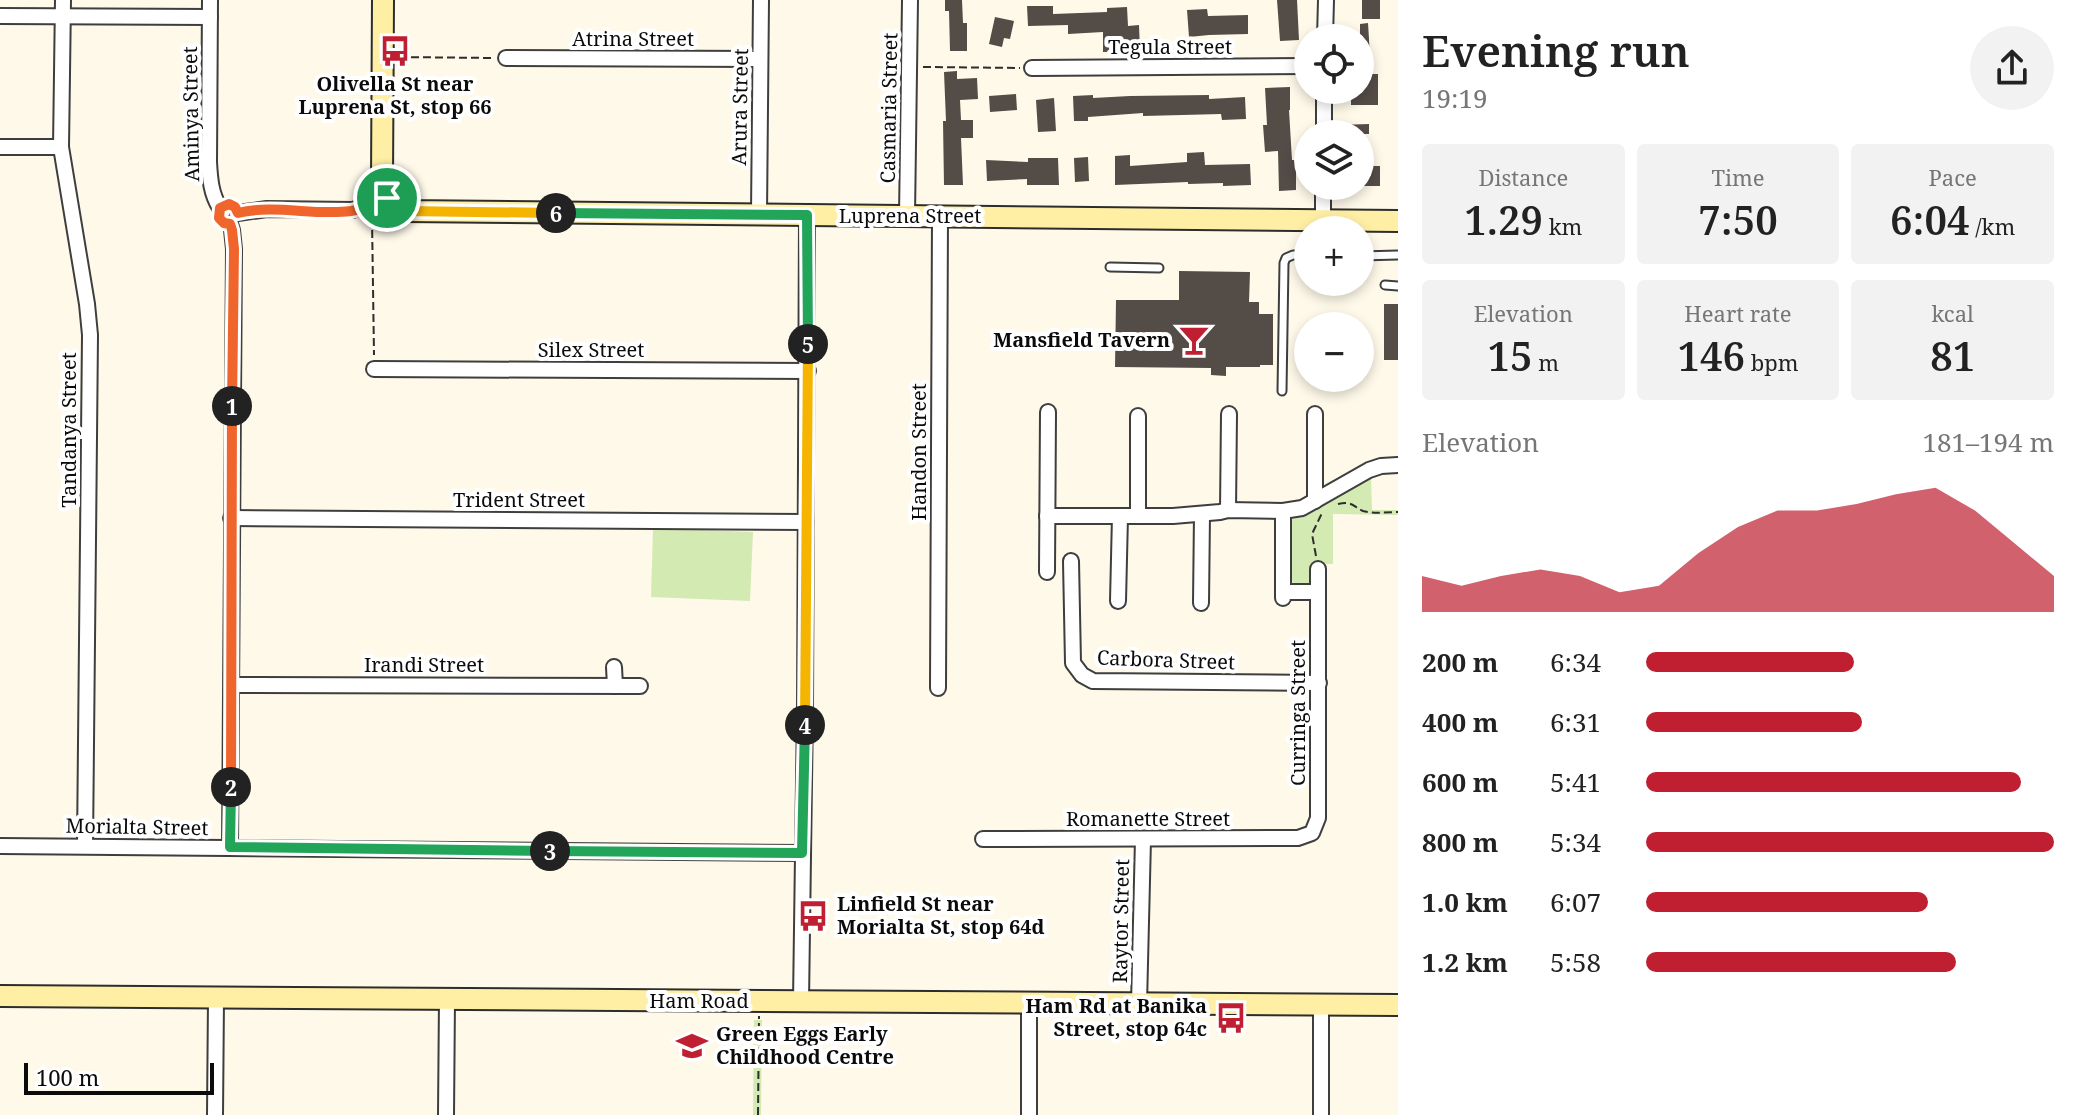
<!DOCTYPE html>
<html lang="en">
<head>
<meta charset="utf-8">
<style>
  body { margin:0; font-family:"Noto Serif",serif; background:#f2f2f2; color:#222; height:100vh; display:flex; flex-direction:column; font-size:30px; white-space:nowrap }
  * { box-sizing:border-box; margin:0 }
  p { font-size:26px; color:#767676 }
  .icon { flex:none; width:44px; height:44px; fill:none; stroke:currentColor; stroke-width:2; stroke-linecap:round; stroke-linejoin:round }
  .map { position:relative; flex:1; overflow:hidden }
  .details { display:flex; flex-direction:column; background:#fff; width:680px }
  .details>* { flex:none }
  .fabs { position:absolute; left:1294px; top:24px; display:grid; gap:16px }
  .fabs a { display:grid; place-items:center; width:80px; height:80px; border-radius:50%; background:#fff; box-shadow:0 4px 12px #0003; font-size:40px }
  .scale { position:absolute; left:24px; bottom:20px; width:190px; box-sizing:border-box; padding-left:8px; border:4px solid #0b0b0b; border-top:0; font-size:22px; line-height:28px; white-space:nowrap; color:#0b0b0b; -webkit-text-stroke:6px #fff; paint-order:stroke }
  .pin { position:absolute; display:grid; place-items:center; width:68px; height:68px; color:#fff; margin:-34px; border:4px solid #fff; border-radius:50%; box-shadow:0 2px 8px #0007 }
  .km { position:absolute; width:40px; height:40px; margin:-20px; border-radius:50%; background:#222; color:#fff; font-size:22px; line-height:40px; text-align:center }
  .round { display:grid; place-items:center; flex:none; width:84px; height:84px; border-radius:42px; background:#f2f2f2 }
  .headline { display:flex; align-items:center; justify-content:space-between; height:136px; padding:0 24px }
  h1 { font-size:44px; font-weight:600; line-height:60px }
  .stats { display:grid; grid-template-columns:repeat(3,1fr); gap:12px; height:136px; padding:8px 24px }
  .stats div { display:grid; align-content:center; border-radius:8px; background:#f2f2f2; text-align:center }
  .stats b { font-size:40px; font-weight:600 }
  .stats small { font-size:22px; font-weight:400 }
  .stats p { font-size:22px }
  .chart { height:224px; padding:16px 24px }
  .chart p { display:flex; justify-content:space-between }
  .chart svg { width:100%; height:144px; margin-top:8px; fill:#c01f31; opacity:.7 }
  ul { padding:0 24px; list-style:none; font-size:26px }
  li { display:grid; grid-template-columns:128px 96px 1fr; align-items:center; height:60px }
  li i { height:20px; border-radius:10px; background:#c01f31 }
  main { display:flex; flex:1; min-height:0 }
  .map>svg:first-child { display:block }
</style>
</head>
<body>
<main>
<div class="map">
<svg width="1398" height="1115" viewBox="0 0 1398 1115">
  <rect width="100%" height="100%" fill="#fff9ea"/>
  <g fill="#d3eab3">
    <path d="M1371,476L1372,510H1398V515L1333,514V564H1312V579L1310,583L1299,585L1289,581L1290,519L1303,516Z"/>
    <path d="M653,528L753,532L750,601L651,597Z"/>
    <path d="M754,1020H762L761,1115H753Z"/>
  </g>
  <g fill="#544c47">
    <path d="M945,0H962L963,23H967V51H950L949,11H945Z"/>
    <path d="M1277,0H1297L1299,40L1280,41Z"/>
    <rect x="1362" y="0" width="18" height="19"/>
    <path d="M1027,6H1053V14L1107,12V8L1127,7L1128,26L1139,25L1140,51L1103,52V32L1068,34V25L1028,26Z"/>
    <path d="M1207,9L1208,16L1248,15V34L1209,35L1189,37L1187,10Z"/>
    <path d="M995,17L1014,21L1010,39L1004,38L1002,47L989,44Z"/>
    <path d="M1368,23L1370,56H1360V24Z"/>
    <path d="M957,71V79L977,78L978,99L960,100L961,120H973V138H961L963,185H944L943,121H946L944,72Z"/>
    <path d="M1360,74H1378V105H1351V90H1360Z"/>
    <path d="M1290,87V110H1289L1292,160H1296V190L1279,191L1278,151L1265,152L1263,125H1267L1265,88Z"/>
    <path d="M1016,94L1017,110L990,112L989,96Z"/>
    <path d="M1093,95V98L1130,96L1209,95V99L1245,97L1246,119L1222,120L1221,114L1143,116V113L1088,117V121H1074L1073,96Z"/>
    <path d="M1054,98L1056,131L1038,132L1036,100Z"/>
    <path d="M1369,124V134H1340L1339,125Z"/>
    <path d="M1204,152L1205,165L1250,164L1251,185L1223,186V183L1188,184V182L1115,185V156L1130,155V166L1187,162V153Z"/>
    <path d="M1088,157L1089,181L1075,182L1074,158Z"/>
    <path d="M1028,158H1058L1059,185H1027V179L987,181L986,160L1028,162Z"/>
    <rect x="1360" y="166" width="20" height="20"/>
    <path d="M1179,271L1250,272L1249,302H1259V314H1273V365H1260V367H1226V376L1211,375V368L1115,367L1116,300H1179Z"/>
    <rect x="1384" y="304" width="14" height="56"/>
  </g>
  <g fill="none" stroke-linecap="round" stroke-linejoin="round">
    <defs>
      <g id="lane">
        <path d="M1360,256L1398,255"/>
        <path d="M1110,267L1159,268"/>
        <path d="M1385,285L1398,286"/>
        <path d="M1282,391L1284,263L1286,258L1293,255H1308"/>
      </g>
      <g id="street">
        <path d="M63,0L61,147L87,304L90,335L85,846"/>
        <path d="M210,0L209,162C210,179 211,194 220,208"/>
        <path d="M0,16L210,17"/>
        <path d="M1325,38L1326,0"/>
        <path d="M506,58L760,59"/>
        <path d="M1032,68L1308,66"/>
        <path d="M1324,134V90"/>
        <path d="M0,147H61"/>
        <path d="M238,213L267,209L353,210L387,198"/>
        <path d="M759,214L761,0"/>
        <path d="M907,216L910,0"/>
        <path d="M1323,220V186"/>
        <path d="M230,224L232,230L234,249L230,847"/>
        <path d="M374,369L808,371"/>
        <path d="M1315,501V414"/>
        <path d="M1228,510L1229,414"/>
        <path d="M1047,516H1173L1220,512L1228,510L1283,511L1302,508L1369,470L1381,466L1398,465"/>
        <path d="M1138,516V416"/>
        <path d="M231,518L806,522"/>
        <path d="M1071,561L1073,663L1082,675L1093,681L1319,683"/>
        <path d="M1047,572L1048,412"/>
        <path d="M1290,592H1318"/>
        <path d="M1283,598V511"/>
        <path d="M1118,601L1120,516"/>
        <path d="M1201,603L1202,514"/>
        <path d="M614,667L615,686"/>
        <path d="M232,685L640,686"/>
        <path d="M938,688L940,216"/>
        <path d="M983,839L1298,838L1312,833L1318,818V569"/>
        <path d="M0,846L802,853"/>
        <path d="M801,1002L805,709L807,215"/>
        <path d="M1139,1004L1143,839"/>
        <path d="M215,1115L216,998"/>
        <path d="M446,1115L447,999"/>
        <path d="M1029,1115V1003"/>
        <path d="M1321,1115V1004"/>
      </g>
      <g id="secondary">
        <path d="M383,0L382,181C384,195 389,207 404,211L1398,221"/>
        <path d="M0,996L1398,1005"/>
      </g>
    </defs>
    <use href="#lane" stroke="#3e3e3e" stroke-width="11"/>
    <use href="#street" stroke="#3e3e3e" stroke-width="18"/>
    <use href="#secondary" stroke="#2d2d2d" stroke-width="24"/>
    <g stroke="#2d2d2d" stroke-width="2" stroke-dasharray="8 4" stroke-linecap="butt">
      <path d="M399,57L492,58"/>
      <path d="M923,67L1020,68"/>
      <path d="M372,218L374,355"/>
      <path d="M1338,504C1353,501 1352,506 1363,511C1373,514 1388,512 1398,512"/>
      <path d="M1316,556L1312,534L1322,513"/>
      <path d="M758,1115L759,1016"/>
    </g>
    <use href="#lane" stroke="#fff" stroke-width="7"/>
    <use href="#street" stroke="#fff" stroke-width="14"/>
    <use href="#secondary" stroke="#ffefa5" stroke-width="20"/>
  </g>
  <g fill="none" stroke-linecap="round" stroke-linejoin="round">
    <defs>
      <path id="split-1" d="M232,406L234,249L232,230L230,224L224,223L219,218L220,208L229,204L235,207L238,213C275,204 314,216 351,211C363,209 375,203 387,198"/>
      <path id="split-2" d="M231,787L232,406"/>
      <path id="split-3" d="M231,787L230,847L550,851"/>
      <path id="split-4" d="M550,851L802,853L805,725"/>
      <path id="split-5" d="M805,725L808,344"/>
      <path id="split-6" d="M556,213L807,215L808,344"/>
      <path id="split-7" d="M387,198L392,205L404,211L556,213"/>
    </defs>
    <use href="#split-1" stroke="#fff" stroke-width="16"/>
    <use href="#split-2" stroke="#fff" stroke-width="16"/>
    <use href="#split-3" stroke="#fff" stroke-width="16"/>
    <use href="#split-4" stroke="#fff" stroke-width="16"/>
    <use href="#split-5" stroke="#fff" stroke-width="16"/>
    <use href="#split-6" stroke="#fff" stroke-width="16"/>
    <use href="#split-7" stroke="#fff" stroke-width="16"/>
    <use href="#split-1" stroke="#f0652b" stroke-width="10"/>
    <use href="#split-2" stroke="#f0652b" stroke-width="10"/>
    <use href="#split-3" stroke="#22a559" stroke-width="10"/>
    <use href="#split-4" stroke="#22a559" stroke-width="10"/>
    <use href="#split-5" stroke="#f5b400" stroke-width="10"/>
    <use href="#split-6" stroke="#22a559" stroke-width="10"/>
    <use href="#split-7" stroke="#f5b400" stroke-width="10"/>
  </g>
  <defs>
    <symbol id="bus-bare" viewBox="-9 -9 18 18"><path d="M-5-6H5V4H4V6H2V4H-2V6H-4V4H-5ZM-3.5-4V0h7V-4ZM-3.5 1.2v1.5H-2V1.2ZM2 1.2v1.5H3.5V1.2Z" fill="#c01f31" stroke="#fff" stroke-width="2.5" paint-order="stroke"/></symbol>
    <symbol id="bar-bare" viewBox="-9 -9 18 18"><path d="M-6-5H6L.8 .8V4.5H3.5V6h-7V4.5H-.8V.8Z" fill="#c01f31" stroke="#fff" stroke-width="2.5" paint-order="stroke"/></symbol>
    <symbol id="school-bare" viewBox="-9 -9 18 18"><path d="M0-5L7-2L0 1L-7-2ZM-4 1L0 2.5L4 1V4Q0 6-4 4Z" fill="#c01f31" stroke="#fff" stroke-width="2.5" paint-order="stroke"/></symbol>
  </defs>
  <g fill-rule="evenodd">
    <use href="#bus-bare" x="373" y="29" width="44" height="44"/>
    <use href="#bar-bare" x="1172" y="318" width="44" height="44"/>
    <use href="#bus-bare" x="791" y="894" width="44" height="44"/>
    <use href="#bus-bare" x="1209" y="996" width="44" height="44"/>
    <use href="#school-bare" x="670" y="1024" width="44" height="44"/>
  </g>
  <g text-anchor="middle" stroke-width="8" stroke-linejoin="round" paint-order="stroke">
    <g font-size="20" fill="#0b0b0b" stroke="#fff">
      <text x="633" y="46">Atrina Street</text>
      <text x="1170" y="54">Tegula Street</text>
      <text transform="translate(740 107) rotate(-89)" y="7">Arura Street</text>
      <text transform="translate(889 108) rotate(-89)" y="7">Casmaria Street</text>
      <text transform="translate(191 114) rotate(-91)" y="7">Aminya Street</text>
      <text x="910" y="223">Luprena Street</text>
      <text x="591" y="357">Silex Street</text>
      <text transform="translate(69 430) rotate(-90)" y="7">Tandanya Street</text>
      <text transform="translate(919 452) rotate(-90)" y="7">Handon Street</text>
      <text x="519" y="507">Trident Street</text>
      <text transform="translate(1166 660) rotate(2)" y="7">Carbora Street</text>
      <text x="424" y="672">Irandi Street</text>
      <text transform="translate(1298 713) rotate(-90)" y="7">Curringa Street</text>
      <text x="1148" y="826">Romanette Street</text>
      <text transform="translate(137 827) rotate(1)" y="7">Morialta Street</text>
      <text transform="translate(1121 921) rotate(-89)" y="7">Raytor Street</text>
      <text x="699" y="1008">Ham Road</text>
    </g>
    <g font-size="20" font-weight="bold" fill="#0b0b0b" stroke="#fff" text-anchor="end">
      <text x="395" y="91" text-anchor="middle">Olivella St near<tspan x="395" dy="23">Luprena St, stop 66</tspan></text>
      <text x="1170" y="347">Mansfield Tavern</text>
      <text x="837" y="911" text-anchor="start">Linfield St near<tspan x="837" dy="23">Morialta St, stop 64d</tspan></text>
      <text x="1207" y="1013">Ham Rd at Banika<tspan x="1207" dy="23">Street, stop 64c</tspan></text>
      <text x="716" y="1041" text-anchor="start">Green Eggs Early<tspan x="716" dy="23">Childhood Centre</tspan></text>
    </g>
  </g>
</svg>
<div class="fabs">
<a><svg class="icon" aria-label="locate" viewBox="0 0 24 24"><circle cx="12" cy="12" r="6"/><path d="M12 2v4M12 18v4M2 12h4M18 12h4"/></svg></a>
<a><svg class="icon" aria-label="layers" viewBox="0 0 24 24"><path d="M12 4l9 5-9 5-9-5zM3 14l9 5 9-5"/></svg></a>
<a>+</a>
<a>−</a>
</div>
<div class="scale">100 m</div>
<div class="pin" style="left:387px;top:198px;background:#1e9e55"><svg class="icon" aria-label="arrive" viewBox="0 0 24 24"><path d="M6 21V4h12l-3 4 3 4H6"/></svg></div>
<b class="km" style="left:232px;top:406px">1</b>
<b class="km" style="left:231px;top:787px">2</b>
<b class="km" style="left:550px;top:851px">3</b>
<b class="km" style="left:805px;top:725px">4</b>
<b class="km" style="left:808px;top:344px">5</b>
<b class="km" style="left:556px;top:213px">6</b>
</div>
<section class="details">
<div class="headline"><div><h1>Evening run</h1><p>19:19</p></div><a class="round"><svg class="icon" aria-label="share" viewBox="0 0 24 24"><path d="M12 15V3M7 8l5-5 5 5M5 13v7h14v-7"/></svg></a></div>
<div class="stats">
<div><p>Distance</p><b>1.29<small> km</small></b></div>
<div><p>Time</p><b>7:50</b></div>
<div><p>Pace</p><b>6:04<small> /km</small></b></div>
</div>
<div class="stats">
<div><p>Elevation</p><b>15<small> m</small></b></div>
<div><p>Heart rate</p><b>146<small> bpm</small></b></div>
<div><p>kcal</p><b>81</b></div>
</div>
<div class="chart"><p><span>Elevation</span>181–194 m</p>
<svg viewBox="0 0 160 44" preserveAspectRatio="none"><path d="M0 44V33L10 36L20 33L30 31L40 33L50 38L60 36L70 26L80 18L90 13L100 13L110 11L120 8L130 6L140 13L150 23L160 33V44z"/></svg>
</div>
<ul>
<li><b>200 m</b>6:34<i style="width:51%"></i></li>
<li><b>400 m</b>6:31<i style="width:53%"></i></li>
<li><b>600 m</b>5:41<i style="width:92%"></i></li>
<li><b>800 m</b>5:34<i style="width:100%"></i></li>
<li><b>1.0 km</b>6:07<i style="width:69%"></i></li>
<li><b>1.2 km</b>5:58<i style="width:76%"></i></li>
</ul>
</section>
</main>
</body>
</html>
